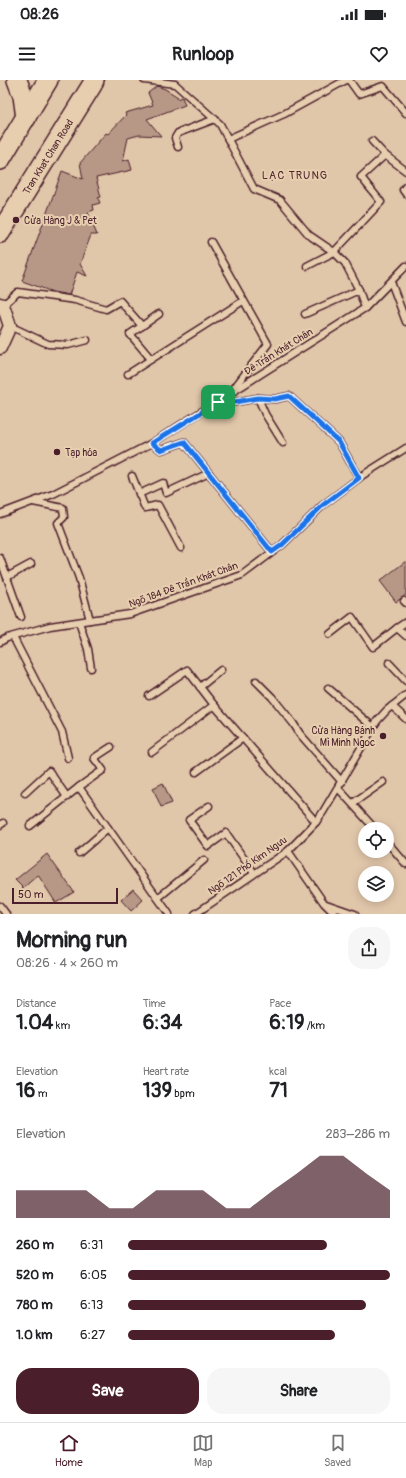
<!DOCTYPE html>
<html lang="en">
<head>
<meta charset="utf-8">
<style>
  body { margin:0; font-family:Pangolin,sans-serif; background:#f6f6f6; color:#202124; height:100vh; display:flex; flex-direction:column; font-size:15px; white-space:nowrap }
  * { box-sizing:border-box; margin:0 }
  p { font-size:13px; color:#757577 }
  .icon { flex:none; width:22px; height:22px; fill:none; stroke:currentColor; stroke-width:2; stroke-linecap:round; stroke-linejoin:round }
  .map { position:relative; height:834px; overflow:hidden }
  .details { display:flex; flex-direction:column; background:#fff; flex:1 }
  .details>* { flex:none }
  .controls { position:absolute; left:358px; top:742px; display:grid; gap:8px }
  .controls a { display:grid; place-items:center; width:36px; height:36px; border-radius:50%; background:#fff; box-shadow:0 2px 10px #0003; font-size:20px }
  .scale { position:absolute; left:12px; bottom:10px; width:106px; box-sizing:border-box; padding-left:4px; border:2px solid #4a1f2b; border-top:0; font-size:11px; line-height:14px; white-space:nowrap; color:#4a1f2b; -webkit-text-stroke:3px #e7ceaf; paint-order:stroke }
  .pin { position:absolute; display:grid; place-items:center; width:34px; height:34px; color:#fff; margin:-17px; border-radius:8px; box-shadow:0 2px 6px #0006 }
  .round { display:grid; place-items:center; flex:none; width:42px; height:42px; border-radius:16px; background:#f6f6f6 }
  .summary { display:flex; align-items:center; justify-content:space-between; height:68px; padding:0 16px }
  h1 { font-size:22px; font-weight:800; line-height:30px }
  .metrics { display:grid; grid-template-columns:repeat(3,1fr); gap:6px; height:68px; padding:4px 16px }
  .metrics div { display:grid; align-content:center }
  .metrics b { font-size:20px; font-weight:800 }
  .metrics small { font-size:11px; font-weight:400 }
  .metrics p { font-size:11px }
  .chart { height:112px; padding:8px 16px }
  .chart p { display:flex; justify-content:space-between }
  .chart svg { width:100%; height:72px; margin-top:4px; fill:#4a1f2b; opacity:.7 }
  .primary-button { display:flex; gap:8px; margin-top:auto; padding:8px 16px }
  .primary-button a { flex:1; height:46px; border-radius:16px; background:#4a1f2b; color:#fff; font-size:16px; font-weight:800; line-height:46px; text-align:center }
  .primary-button a+a { background:#f6f6f6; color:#202124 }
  ul { padding:0 16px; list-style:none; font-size:13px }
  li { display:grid; grid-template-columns:64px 48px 1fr; align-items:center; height:30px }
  li i { height:10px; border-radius:5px; background:#4a1f2b }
  .status { display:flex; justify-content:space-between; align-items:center; height:28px; padding:0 20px; background:#fff; direction:ltr }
  .status svg { height:11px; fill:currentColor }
  header { display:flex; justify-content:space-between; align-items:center; height:52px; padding:0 16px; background:#fff; font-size:18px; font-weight:800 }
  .tab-bar { display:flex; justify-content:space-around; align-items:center; height:56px; border-top:1px solid #e0e0e0; background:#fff; font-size:11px; color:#757577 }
  .tab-bar a { display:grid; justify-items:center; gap:2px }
  .tab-bar .on { color:#4a1f2b }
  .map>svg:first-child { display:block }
</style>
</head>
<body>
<div class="status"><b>08:26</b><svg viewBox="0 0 49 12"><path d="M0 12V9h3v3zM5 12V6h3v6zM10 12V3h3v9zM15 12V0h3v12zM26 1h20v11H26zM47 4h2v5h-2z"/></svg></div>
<header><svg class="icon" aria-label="menu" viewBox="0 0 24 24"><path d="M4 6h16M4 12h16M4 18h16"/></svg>Runloop<svg class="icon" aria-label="heart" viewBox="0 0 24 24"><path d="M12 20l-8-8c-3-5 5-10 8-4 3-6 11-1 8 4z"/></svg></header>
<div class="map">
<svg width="406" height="834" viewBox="0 0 406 834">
  <rect width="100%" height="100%" fill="#e1c7aa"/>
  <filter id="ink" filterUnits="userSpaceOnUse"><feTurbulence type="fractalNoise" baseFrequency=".025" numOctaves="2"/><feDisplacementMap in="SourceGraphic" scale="8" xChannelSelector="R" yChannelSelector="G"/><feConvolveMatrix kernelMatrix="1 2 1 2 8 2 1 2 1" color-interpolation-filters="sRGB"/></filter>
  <g filter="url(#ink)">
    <g fill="#b79887" stroke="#4a1f2b">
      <path d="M157,6L165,9L178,17L177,19L182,17L185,25L147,39L161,56L139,55L128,58L123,81L129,79L132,90L96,98L101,117L98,118L100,123L93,125L94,130L88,132L97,155H91L80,184L87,196L77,192L69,215L53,212L22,201L62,91L83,99L80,83L106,53L108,54L126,35L125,33L153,25L148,13Z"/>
      <path d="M406,481V515L396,522L380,501Z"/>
      <path d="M163,703L172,723L161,727L153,708Z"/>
      <path d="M47,774L74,812L56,823L38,795L23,808L15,800Z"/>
      <path d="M133,809L143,820L131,831L121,820Z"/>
    </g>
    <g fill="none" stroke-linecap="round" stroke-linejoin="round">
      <defs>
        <g id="service">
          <path d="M144,0L175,4L220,44L254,109L280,120L309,155L334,172L345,183L359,210L365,228"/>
          <path d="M349,0L359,14L383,6L406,33"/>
          <path d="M228,59L284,34L346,0"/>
          <path d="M372,61L385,75"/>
          <path d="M178,67L175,58L178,53L215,39"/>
          <path d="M406,106L403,110L406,114"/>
          <path d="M211,162L268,264L234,308"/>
          <path d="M307,186L334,172L381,122L361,97L385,75L406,91"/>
          <path d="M391,202L406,242"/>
          <path d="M3,225L18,212L75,220L106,229L120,221L142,246L159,234"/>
          <path d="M305,234L359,210"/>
          <path d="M10,246L48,264L68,265L87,260"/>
          <path d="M142,246L130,254L151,279"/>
          <path d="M128,294L243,221"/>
          <path d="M258,318L265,334L283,363"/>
          <path d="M218,322H235L258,318L275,319L289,316L339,362L359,398"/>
          <path d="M152,363L161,370L184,362L272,472"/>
          <path d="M132,396L145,428L158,425L181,468"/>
          <path d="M139,414L163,403L166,413L209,393"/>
          <path d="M33,422L63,428L64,437L58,443L79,498L90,540"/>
          <path d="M0,434L53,414L152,363L365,228L406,186"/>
          <path d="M0,478L21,537"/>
          <path d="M7,497L31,484"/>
          <path d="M404,521L406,523"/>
          <path d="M79,542L88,569L91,588"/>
          <path d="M406,542L397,548L406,556"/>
          <path d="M330,554L352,537L373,567L397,548"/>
          <path d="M13,557L62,652L68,678"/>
          <path d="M0,562L7,558L50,546L130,534L242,495L282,465L323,425L363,395L406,368"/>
          <path d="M389,583L406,601"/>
          <path d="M256,601L272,617L293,643L300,654L342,702"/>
          <path d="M200,607L221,590"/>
          <path d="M328,608L373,647"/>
          <path d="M149,616L187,590L214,625L316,742"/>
          <path d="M392,626L406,639"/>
          <path d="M152,672L214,625"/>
          <path d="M196,692L243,658"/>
          <path d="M79,707L103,690L94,678L111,667"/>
          <path d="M338,708L375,749"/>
          <path d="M25,713L49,691L67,717"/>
          <path d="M353,723L383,702"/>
          <path d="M209,726L189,740L208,766L226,753L254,793"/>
          <path d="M0,745L3,743"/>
          <path d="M30,746L79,707L169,834"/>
          <path d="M387,762L406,784"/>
          <path d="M288,771L324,823L335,834"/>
          <path d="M79,773L108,748"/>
          <path d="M158,818L204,780"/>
          <path d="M326,824L355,834"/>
          <path d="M0,826L6,834"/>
          <path d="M195,834L288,771L316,742L323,732L377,641L387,630L406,615"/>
        </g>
        <path id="minor" d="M0,224L3,225L10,246L0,268"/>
        <g id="primary">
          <path d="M17,0L23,16L26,38"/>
          <path d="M0,80L48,0"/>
          <path id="s1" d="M0,153L92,5L94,0"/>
        </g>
      </defs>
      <use href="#service" stroke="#4a1f2b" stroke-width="9"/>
      <use href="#minor" stroke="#4a1f2b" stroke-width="15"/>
      <use href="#primary" stroke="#4a1f2b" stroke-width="22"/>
      <use href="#service" stroke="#e7ceaf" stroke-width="6"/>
      <use href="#minor" stroke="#e7ceaf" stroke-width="12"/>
      <use href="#primary" stroke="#e7ceaf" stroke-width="19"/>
    </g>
  </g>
  <g fill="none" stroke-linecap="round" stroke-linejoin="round" filter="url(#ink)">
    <defs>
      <path id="route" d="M289,316L339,362L359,398L323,425L282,465L272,472L184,362L161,370L152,363L218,322H235L258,318L275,319Z"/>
    </defs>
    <use href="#route" stroke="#fff" stroke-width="8"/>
    <use href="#route" stroke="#1a73e8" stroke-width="5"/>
  </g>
  <g fill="#4a1f2b" stroke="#e7ceaf" stroke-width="1.5">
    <circle cx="16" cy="140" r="4"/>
    <circle cx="57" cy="372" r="4"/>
    <circle cx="383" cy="656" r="4"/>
  </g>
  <g text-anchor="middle" stroke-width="4" stroke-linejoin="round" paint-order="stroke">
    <g font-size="10" fill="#4a1f2b" stroke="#e7ceaf">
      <text dy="4" stroke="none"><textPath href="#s1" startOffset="90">Tran Khat Chan Road</textPath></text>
      <text transform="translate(278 271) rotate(-32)" y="4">Đê Trần Khát Chân</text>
      <text transform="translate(183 504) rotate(-20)" y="4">Ngõ 184 Đê Trần Khát Chân</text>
      <text transform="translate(247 785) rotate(-35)" y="4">Ngõ 121 Phố Kim Ngưu</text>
    </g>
    <g font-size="10" fill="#4a1f2b" stroke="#e7ceaf" text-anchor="start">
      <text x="24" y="144">Cửa Hàng J &amp; Pet</text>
      <text x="65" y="376">Tạp hóa</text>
      <text x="375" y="654" text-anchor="end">Cửa Hàng Bánh<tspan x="375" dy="12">Mì Minh Ngoc</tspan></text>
    </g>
    <g font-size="11" letter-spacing="1" fill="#4a1f2b" stroke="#e7ceaf">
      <text x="295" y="99">LẠC TRUNG</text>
    </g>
  </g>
</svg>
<div class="controls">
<a><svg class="icon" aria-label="locate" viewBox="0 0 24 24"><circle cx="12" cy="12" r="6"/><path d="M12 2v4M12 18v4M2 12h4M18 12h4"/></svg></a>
<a><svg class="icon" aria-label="layers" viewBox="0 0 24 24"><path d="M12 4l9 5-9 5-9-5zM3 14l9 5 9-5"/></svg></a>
</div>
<div class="scale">50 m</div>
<div class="pin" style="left:218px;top:322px;background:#1e9e55"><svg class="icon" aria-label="arrive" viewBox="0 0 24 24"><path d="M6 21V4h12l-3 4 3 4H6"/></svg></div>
</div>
<section class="details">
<div class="summary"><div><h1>Morning run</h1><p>08:26 · 4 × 260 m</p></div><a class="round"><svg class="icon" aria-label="share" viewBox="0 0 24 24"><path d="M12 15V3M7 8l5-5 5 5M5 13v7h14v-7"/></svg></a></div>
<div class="metrics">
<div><p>Distance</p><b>1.04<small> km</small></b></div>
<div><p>Time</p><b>6:34</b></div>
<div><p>Pace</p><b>6:19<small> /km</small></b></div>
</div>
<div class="metrics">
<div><p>Elevation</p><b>16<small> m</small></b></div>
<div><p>Heart rate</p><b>139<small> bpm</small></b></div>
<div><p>kcal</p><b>71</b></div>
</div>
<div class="chart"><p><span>Elevation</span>283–286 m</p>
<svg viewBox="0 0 160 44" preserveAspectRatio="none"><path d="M0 44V27L10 27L20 27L30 27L40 38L50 38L60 27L70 27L80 27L90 38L100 38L110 27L120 17L130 6L140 6L150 17L160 27V44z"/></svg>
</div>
<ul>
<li><b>260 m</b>6:31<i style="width:76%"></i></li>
<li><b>520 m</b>6:05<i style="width:100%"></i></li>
<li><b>780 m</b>6:13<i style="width:91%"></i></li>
<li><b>1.0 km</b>6:27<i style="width:79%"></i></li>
</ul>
<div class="primary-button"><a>Save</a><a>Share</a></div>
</section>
<nav class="tab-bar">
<a class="on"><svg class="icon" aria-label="home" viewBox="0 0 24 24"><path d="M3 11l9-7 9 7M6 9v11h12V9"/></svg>Home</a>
<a><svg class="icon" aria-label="map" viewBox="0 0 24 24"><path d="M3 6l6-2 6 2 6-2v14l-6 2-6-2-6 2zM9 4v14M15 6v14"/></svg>Map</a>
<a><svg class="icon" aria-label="saved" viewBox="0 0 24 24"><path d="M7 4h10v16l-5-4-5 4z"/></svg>Saved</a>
</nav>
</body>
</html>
